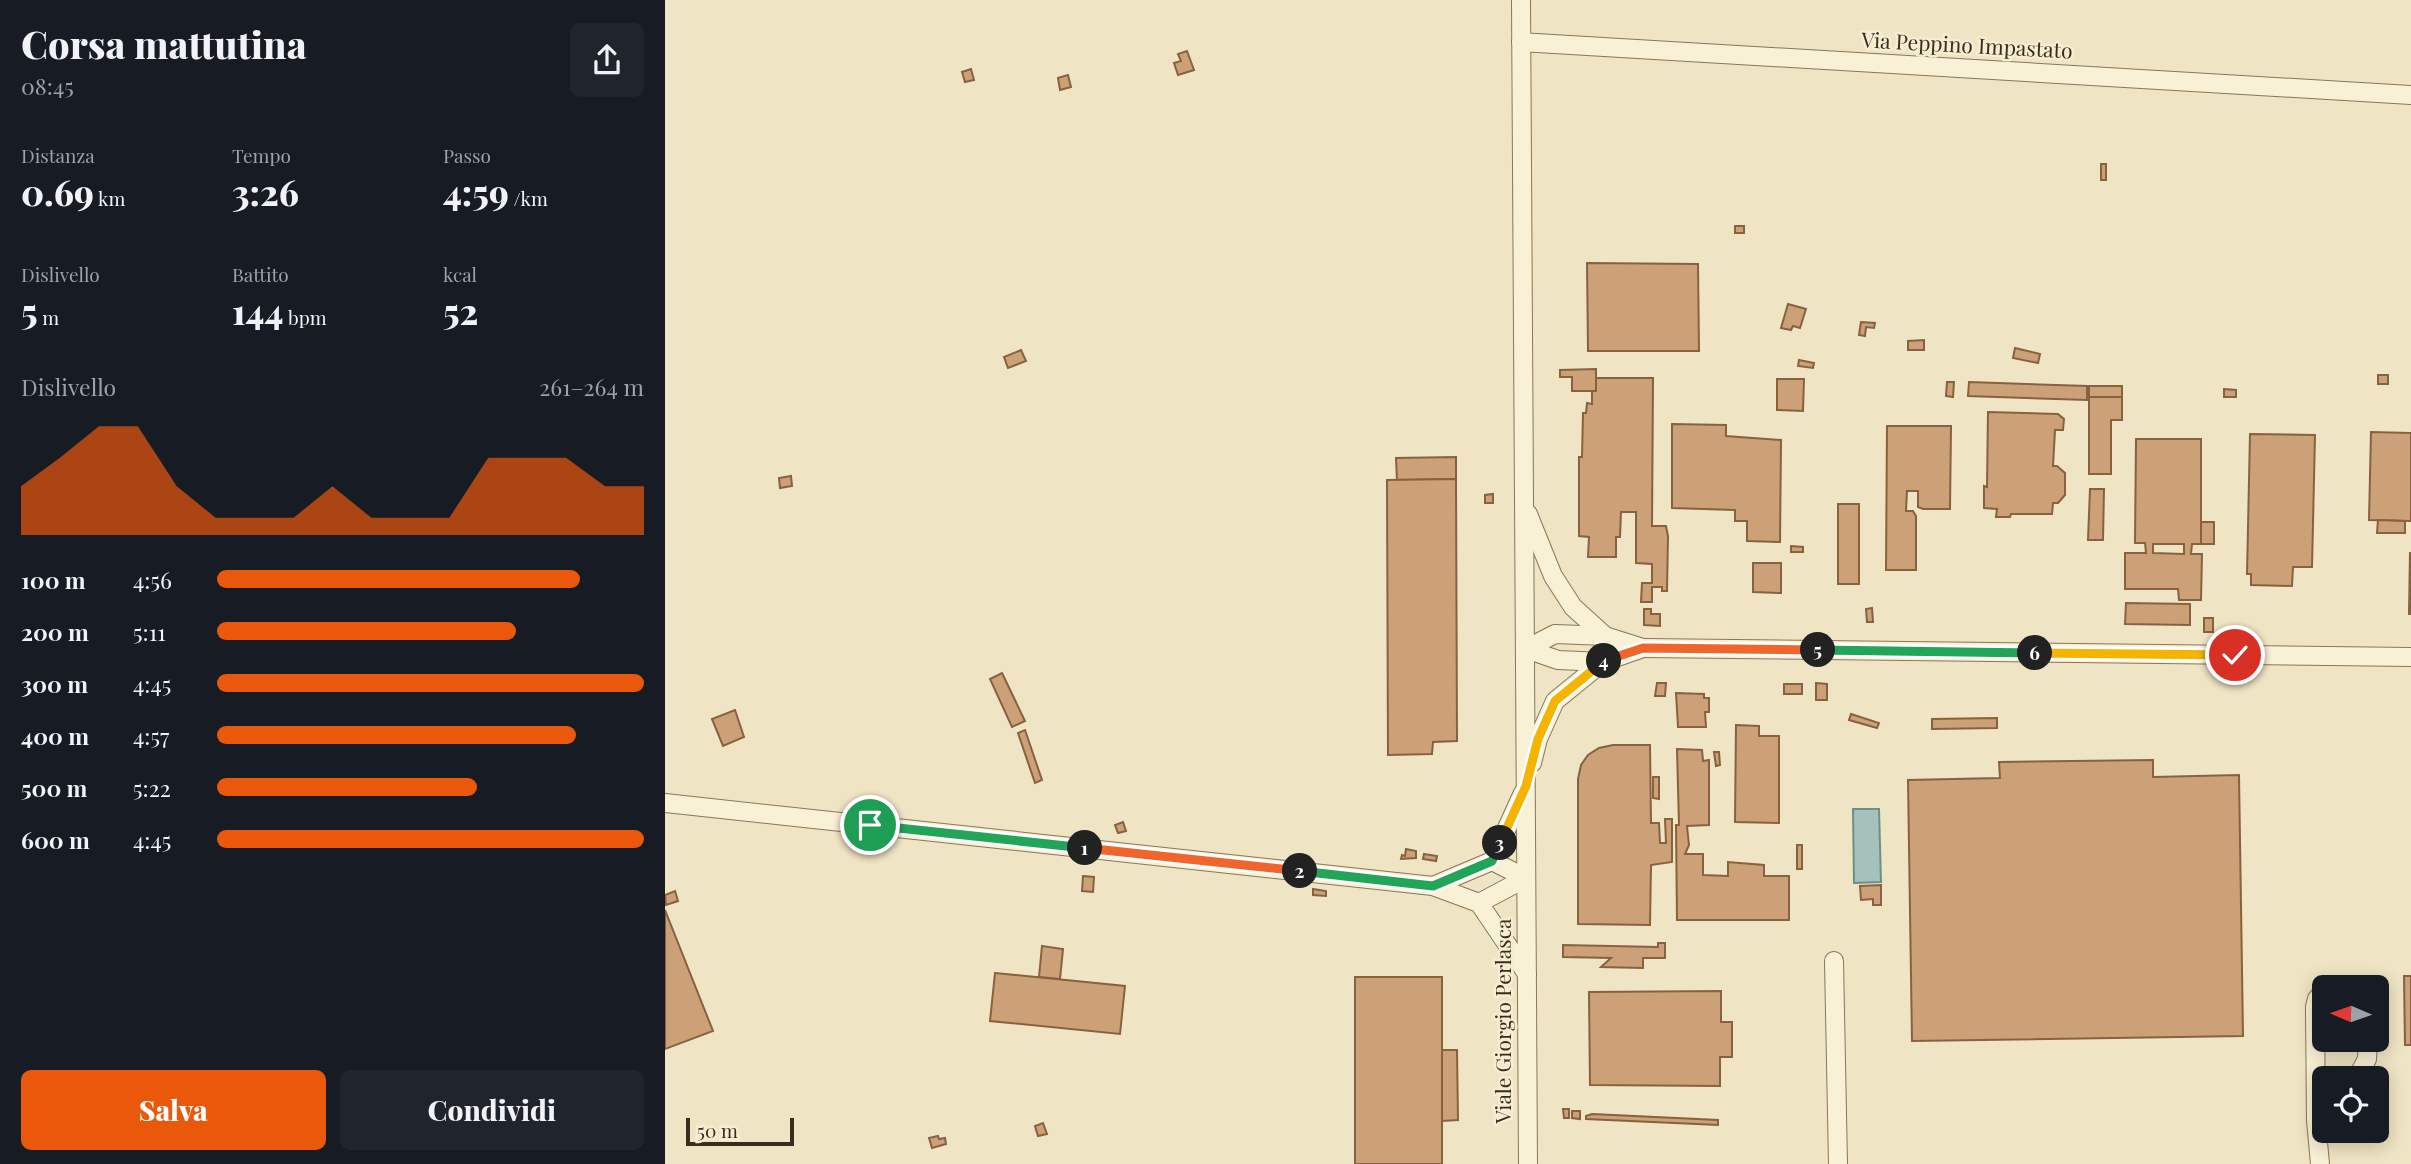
<!DOCTYPE html>
<html lang="it">
<head>
<meta charset="utf-8">
<style>
  body { margin:0; font-family:"Playfair Display",serif; background:#20242c; color:#f1f3f6; height:100vh; display:flex; flex-direction:column; font-size:26px; white-space:nowrap }
  * { box-sizing:border-box; margin:0 }
  p { font-size:23px; color:#9ea1a6 }
  .icon { flex:none; width:38px; height:38px; fill:none; stroke:currentColor; stroke-width:2; stroke-linecap:round; stroke-linejoin:round }
  .map { position:relative; flex:1; overflow:hidden }
  .side { display:flex; flex-direction:column; background:#171b24; width:665px }
  .side>* { flex:none }
  .needle { width:46px; rotate:272deg }
  .fabs { position:absolute; left:1647px; top:975px; display:grid; gap:14px }
  .fabs a { display:grid; place-items:center; width:77px; height:77px; border-radius:10px; background:#171b24; box-shadow:0 4px 18px #0003; font-size:35px }
  .scale { position:absolute; left:21px; bottom:18px; width:108px; box-sizing:border-box; padding-left:7px; border:4px solid #392d1e; border-top:0; font-size:19px; line-height:24px; white-space:nowrap; color:#392d1e; -webkit-text-stroke:5px #f6eed3; paint-order:stroke }
  .pin { position:absolute; display:grid; place-items:center; width:60px; height:60px; color:#fff; margin:-30px; border:4px solid #fff; border-radius:50%; box-shadow:0 2px 7px #0007 }
  .km { position:absolute; width:35px; height:35px; margin:-18px; border-radius:50%; background:#222; color:#fff; font-size:19px; line-height:35px; text-align:center }
  .round { display:grid; place-items:center; flex:none; width:74px; height:74px; border-radius:10px; background:#20242c }
  .headline { display:flex; align-items:center; justify-content:space-between; height:119px; padding:0 21px }
  h1 { font-size:38px; font-weight:800; line-height:52px }
  .stats { display:grid; grid-template-columns:repeat(3,1fr); gap:10px; height:119px; padding:7px 21px }
  .stats div { display:grid; align-content:center }
  .stats b { font-size:35px; font-weight:800 }
  .stats small { font-size:19px; font-weight:400 }
  .stats p { font-size:19px }
  .chart { height:196px; padding:14px 21px }
  .chart p { display:flex; justify-content:space-between }
  .chart svg { width:100%; height:126px; margin-top:7px; fill:#ea580c; opacity:.7 }
  .button { display:flex; gap:14px; margin-top:auto; padding:14px 21px }
  .button a { flex:1; height:80px; border-radius:10px; background:#ea580c; color:#fff; font-size:28px; font-weight:800; line-height:80px; text-align:center }
  .button a+a { background:#20242c; color:#f1f3f6 }
  ul { padding:0 21px; list-style:none; font-size:23px }
  li { display:grid; grid-template-columns:112px 84px 1fr; align-items:center; height:52px }
  li i { height:18px; border-radius:9px; background:#ea580c }
  main { display:flex; flex:1; min-height:0 }
  .map>svg:first-child { display:block }
</style>
</head>
<body>
<main>
<section class="side">
<div class="headline"><div><h1>Corsa mattutina</h1><p>08:45</p></div><a class="round"><svg class="icon" aria-label="share" viewBox="0 0 24 24"><path d="M12 15V3M7 8l5-5 5 5M5 13v7h14v-7"/></svg></a></div>
<div class="stats">
<div><p>Distanza</p><b>0.69<small> km</small></b></div>
<div><p>Tempo</p><b>3:26</b></div>
<div><p>Passo</p><b>4:59<small> /km</small></b></div>
</div>
<div class="stats">
<div><p>Dislivello</p><b>5<small> m</small></b></div>
<div><p>Battito</p><b>144<small> bpm</small></b></div>
<div><p>kcal</p><b>52</b></div>
</div>
<div class="chart"><p><span>Dislivello</span>261–264 m</p>
<svg viewBox="0 0 160 44" preserveAspectRatio="none"><path d="M0 44V27L10 17L20 6L30 6L40 27L50 38L60 38L70 38L80 27L90 38L100 38L110 38L120 17L130 17L140 17L150 27L160 27V44z"/></svg>
</div>
<ul>
<li><b>100 m</b>4:56<i style="width:85%"></i></li>
<li><b>200 m</b>5:11<i style="width:70%"></i></li>
<li><b>300 m</b>4:45<i style="width:100%"></i></li>
<li><b>400 m</b>4:57<i style="width:84%"></i></li>
<li><b>500 m</b>5:22<i style="width:61%"></i></li>
<li><b>600 m</b>4:45<i style="width:100%"></i></li>
</ul>
<div class="button"><a>Salva</a><a>Condividi</a></div>
</section>
<div class="map">
<svg width="1746" height="1164" viewBox="0 0 1746 1164">
  <rect width="100%" height="100%" fill="#efe4c3"/>
  <path fill="#a5c1bb" stroke="#6c9089" stroke-width="2" d="M1188,809H1214L1216,882L1189,883Z"/>
  <g fill="#cda178" stroke="#88613f" stroke-width="2" fill-rule="evenodd">
    <path d="M522,51L529,70L513,75L509,63L516,61L513,54Z"/>
    <path d="M306,69L309,80L300,82L297,72Z"/>
    <path d="M403,75L406,87L395,90L393,78Z"/>
    <rect x="1436" y="164" width="5" height="16"/>
    <rect x="1070" y="226" width="9" height="7"/>
    <path d="M922,263L1033,264L1034,351H923Z"/>
    <path d="M1123,304L1141,309L1135,328L1128,326L1126,330L1116,328Z"/>
    <path d="M1196,322L1210,323L1209,328L1201,327L1200,336L1194,335Z"/>
    <path d="M1259,340V350H1243V341Z"/>
    <path d="M1350,348L1375,354L1373,363L1348,358Z"/>
    <path d="M356,350L361,361L343,368L339,357Z"/>
    <path d="M1134,360L1149,363L1148,368L1133,366Z"/>
    <path d="M931,369V391H907V377H895V370Z"/>
    <rect x="1713" y="375" width="10" height="9"/>
    <path d="M931,378H988L987,526H1001L1003,536L1002,591H997V587H987V602H976L977,583H987V564L971,563V512H956L955,537H951V557H923L924,537L914,536V457H917L918,413H921L922,403L927,404V391H931Z"/>
    <path d="M1112,379H1139L1138,411L1112,410Z"/>
    <path d="M1282,382H1289L1288,397L1281,396Z"/>
    <path d="M1304,382L1422,386V400L1303,396Z"/>
    <rect x="1424" y="386" width="33" height="11"/>
    <path d="M1559,389L1571,390V397H1559Z"/>
    <path d="M1424,397H1457V420H1446V474H1424Z"/>
    <path d="M1323,412L1393,414L1399,419L1398,430H1390L1388,466H1392L1400,473V495L1393,503H1388L1387,514H1346L1345,517H1331L1332,509L1319,508V486L1322,487Z"/>
    <path d="M1007,424L1061,425V436L1116,440L1115,542L1082,541V521H1070V510L1007,508Z"/>
    <path d="M1222,426H1286L1285,509H1258L1253,507V491H1242L1241,511H1248L1251,516V570H1221Z"/>
    <path d="M1706,432L1746,433V521L1704,520Z"/>
    <path d="M1585,434L1650,435L1647,567H1628L1627,586L1586,585V574H1582Z"/>
    <path d="M1471,439H1536V544H1527L1526,554H1537L1536,600H1514L1513,589H1460V553H1481L1480,543H1470ZM1488,544H1519V554L1488,553Z"/>
    <path d="M791,457V479L732,480L731,458Z"/>
    <path d="M126,476L127,486L115,488L114,478Z"/>
    <path d="M791,479L792,741L768,742L767,754L723,755L722,480Z"/>
    <path d="M1425,489H1439L1438,540H1423Z"/>
    <path d="M828,494V503H820V495Z"/>
    <rect x="1173" y="504" width="21" height="80"/>
    <path d="M1713,520L1740,521V533H1712Z"/>
    <rect x="1536" y="522" width="13" height="22"/>
    <path d="M1126,546L1138,547V552H1126Z"/>
    <path d="M1745,552L1746,614H1744Z"/>
    <path d="M1088,563H1116V593L1088,592Z"/>
    <path d="M1461,603L1525,604V625L1460,624Z"/>
    <path d="M1207,608L1208,622H1202L1201,609Z"/>
    <path d="M979,609H986V614H995V626L979,625Z"/>
    <rect x="1539" y="618" width="9" height="14"/>
    <path d="M337,673L360,721L347,727L325,679Z"/>
    <path d="M992,683H1001L1000,696H990Z"/>
    <path d="M1151,683L1162,684V700H1151Z"/>
    <rect x="1119" y="684" width="18" height="10"/>
    <path d="M1011,693L1039,694V698H1044V712H1040L1041,727H1013Z"/>
    <path d="M70,710L79,737L58,746L47,719Z"/>
    <path d="M1186,714L1214,723L1212,728L1184,720Z"/>
    <path d="M1332,718V728L1267,729V719Z"/>
    <path d="M1071,725L1094,726V736H1114V823L1070,822Z"/>
    <path d="M360,730L377,780L370,783L353,733Z"/>
    <path d="M948,745H985L986,823H994L995,843H1001L1000,819H1007V862L986,865L985,925L913,924V779L916,765L923,755L934,748Z"/>
    <path d="M1012,749L1037,750L1038,761L1044,760V825L1022,826L1024,845L1020,854H1038V875L1063,876V862L1099,865V876H1124V920H1012L1011,825H1014Z"/>
    <path d="M1049,752H1054L1055,765L1051,766Z"/>
    <path d="M1488,760V777L1574,775L1578,1036L1247,1041L1243,780L1335,778L1334,762Z"/>
    <path d="M988,777H994V799L988,798Z"/>
    <path d="M458,822L461,831L453,833L450,825Z"/>
    <rect x="1132" y="845" width="5" height="24"/>
    <path d="M741,849L751,851V858L736,859L737,855L740,856Z"/>
    <path d="M759,854L772,856L771,861L758,859Z"/>
    <path d="M418,876L429,877L428,892L417,891Z"/>
    <path d="M1216,885V905H1208V899L1196,900L1195,886Z"/>
    <path d="M648,889L661,891V896L648,895Z"/>
    <path d="M10,891L13,901L1,905L0,895Z"/>
    <path d="M0,910L48,1031L0,1049Z"/>
    <path d="M993,943H1000V958H978V968L936,967L946,958L898,957V945L993,947Z"/>
    <path d="M377,946L398,949L395,979L374,977Z"/>
    <path d="M330,973L460,986L455,1034L325,1021Z"/>
    <path d="M1739,976H1746V1045H1740Z"/>
    <rect x="690" y="977" width="87" height="187"/>
    <path d="M1056,991V1022H1067V1057H1055V1086L925,1085L924,992Z"/>
    <path d="M777,1050H792L793,1120L777,1121Z"/>
    <path d="M898,1109H904V1118H899Z"/>
    <path d="M907,1111H915V1119L907,1118Z"/>
    <path d="M927,1114L1053,1120V1125L921,1119V1116Z"/>
    <path d="M378,1123L382,1134L373,1136L370,1126Z"/>
    <path d="M273,1136L274,1139L280,1138L281,1144L267,1148L264,1138Z"/>
  </g>
  <g fill="none" stroke-linecap="round" stroke-linejoin="round">
    <defs>
      <g id="minor">
        <path d="M856,0L863,1164"/>
        <path d="M856,42L1746,95"/>
        <path d="M863,514L888,576L908,607L940,636L978,648L938,662L890,701L873,739L867,763"/>
        <path d="M978,648L1746,657"/>
        <path d="M938,662L893,660L861,649L890,634L940,636"/>
        <path d="M858,793L827,861L768,886L814,903L862,974"/>
        <path d="M0,803L768,886"/>
        <path d="M827,861L861,878"/>
        <path d="M814,903L861,878"/>
        <path d="M1169,961L1173,1164"/>
        <path d="M1663,987L1676,985L1688,987"/>
        <path d="M1692,1078L1702,1059L1703,1040"/>
        <path d="M1655,1164L1651,1120L1650,1007L1652,999L1659,990"/>
      </g>
    </defs>
    <use href="#minor" stroke="#897659" stroke-width="20"/>
    <use href="#minor" stroke="#f9f1d6" stroke-width="18"/>
  </g>
  <g fill="none" stroke-linecap="round" stroke-linejoin="round">
    <defs>
      <path id="split-1" d="M205,825L420,848"/>
      <path id="split-2" d="M420,848L635,871"/>
      <path id="split-3" d="M635,871L768,886L827,861L835,843"/>
      <path id="split-4" d="M835,843L861,786L873,739L890,701L939,661"/>
      <path id="split-5" d="M939,661L978,648L1153,650"/>
      <path id="split-6" d="M1153,650L1370,653"/>
      <path id="split-7" d="M1370,653L1570,655"/>
    </defs>
    <use href="#split-1" stroke="#fff" stroke-width="14"/>
    <use href="#split-2" stroke="#fff" stroke-width="14"/>
    <use href="#split-3" stroke="#fff" stroke-width="14"/>
    <use href="#split-4" stroke="#fff" stroke-width="14"/>
    <use href="#split-5" stroke="#fff" stroke-width="14"/>
    <use href="#split-6" stroke="#fff" stroke-width="14"/>
    <use href="#split-7" stroke="#fff" stroke-width="14"/>
    <use href="#split-1" stroke="#22a559" stroke-width="9"/>
    <use href="#split-2" stroke="#f0652b" stroke-width="9"/>
    <use href="#split-3" stroke="#22a559" stroke-width="9"/>
    <use href="#split-4" stroke="#f5b400" stroke-width="9"/>
    <use href="#split-5" stroke="#f0652b" stroke-width="9"/>
    <use href="#split-6" stroke="#22a559" stroke-width="9"/>
    <use href="#split-7" stroke="#f5b400" stroke-width="9"/>
  </g>
  <g text-anchor="middle" stroke-width="5" stroke-linejoin="round" paint-order="stroke">
    <g font-size="21" fill="#392d1e" stroke="#f6eed3">
      <text transform="translate(1302 46) rotate(3)" y="7">Via Peppino Impastato</text>
      <text transform="translate(839 1021) rotate(-90)" y="7">Viale Giorgio Perlasca</text>
    </g>
  </g>
</svg>
<div class="fabs">
<a><svg class="needle" viewBox="-14 -14 28 28"><path d="M0-13l5 13h-10z" fill="#e53935"/><path d="M0 13l5-13h-10z" fill="#9ea1a6"/></svg></a>
<a><svg class="icon" aria-label="locate" viewBox="0 0 24 24"><circle cx="12" cy="12" r="6"/><path d="M12 2v4M12 18v4M2 12h4M18 12h4"/></svg></a>
</div>
<div class="scale">50 m</div>
<div class="pin" style="left:205px;top:825px;background:#1e9e55"><svg class="icon" aria-label="arrive" viewBox="0 0 24 24"><path d="M6 21V4h12l-3 4 3 4H6"/></svg></div>
<div class="pin" style="left:1570px;top:655px;background:#d93025"><svg class="icon" aria-label="check" viewBox="0 0 24 24"><path d="M5 12l5 5 9-10"/></svg></div>
<b class="km" style="left:420px;top:848px">1</b>
<b class="km" style="left:635px;top:871px">2</b>
<b class="km" style="left:835px;top:843px">3</b>
<b class="km" style="left:939px;top:661px">4</b>
<b class="km" style="left:1153px;top:650px">5</b>
<b class="km" style="left:1370px;top:653px">6</b>
</div>
</main>
</body>
</html>
